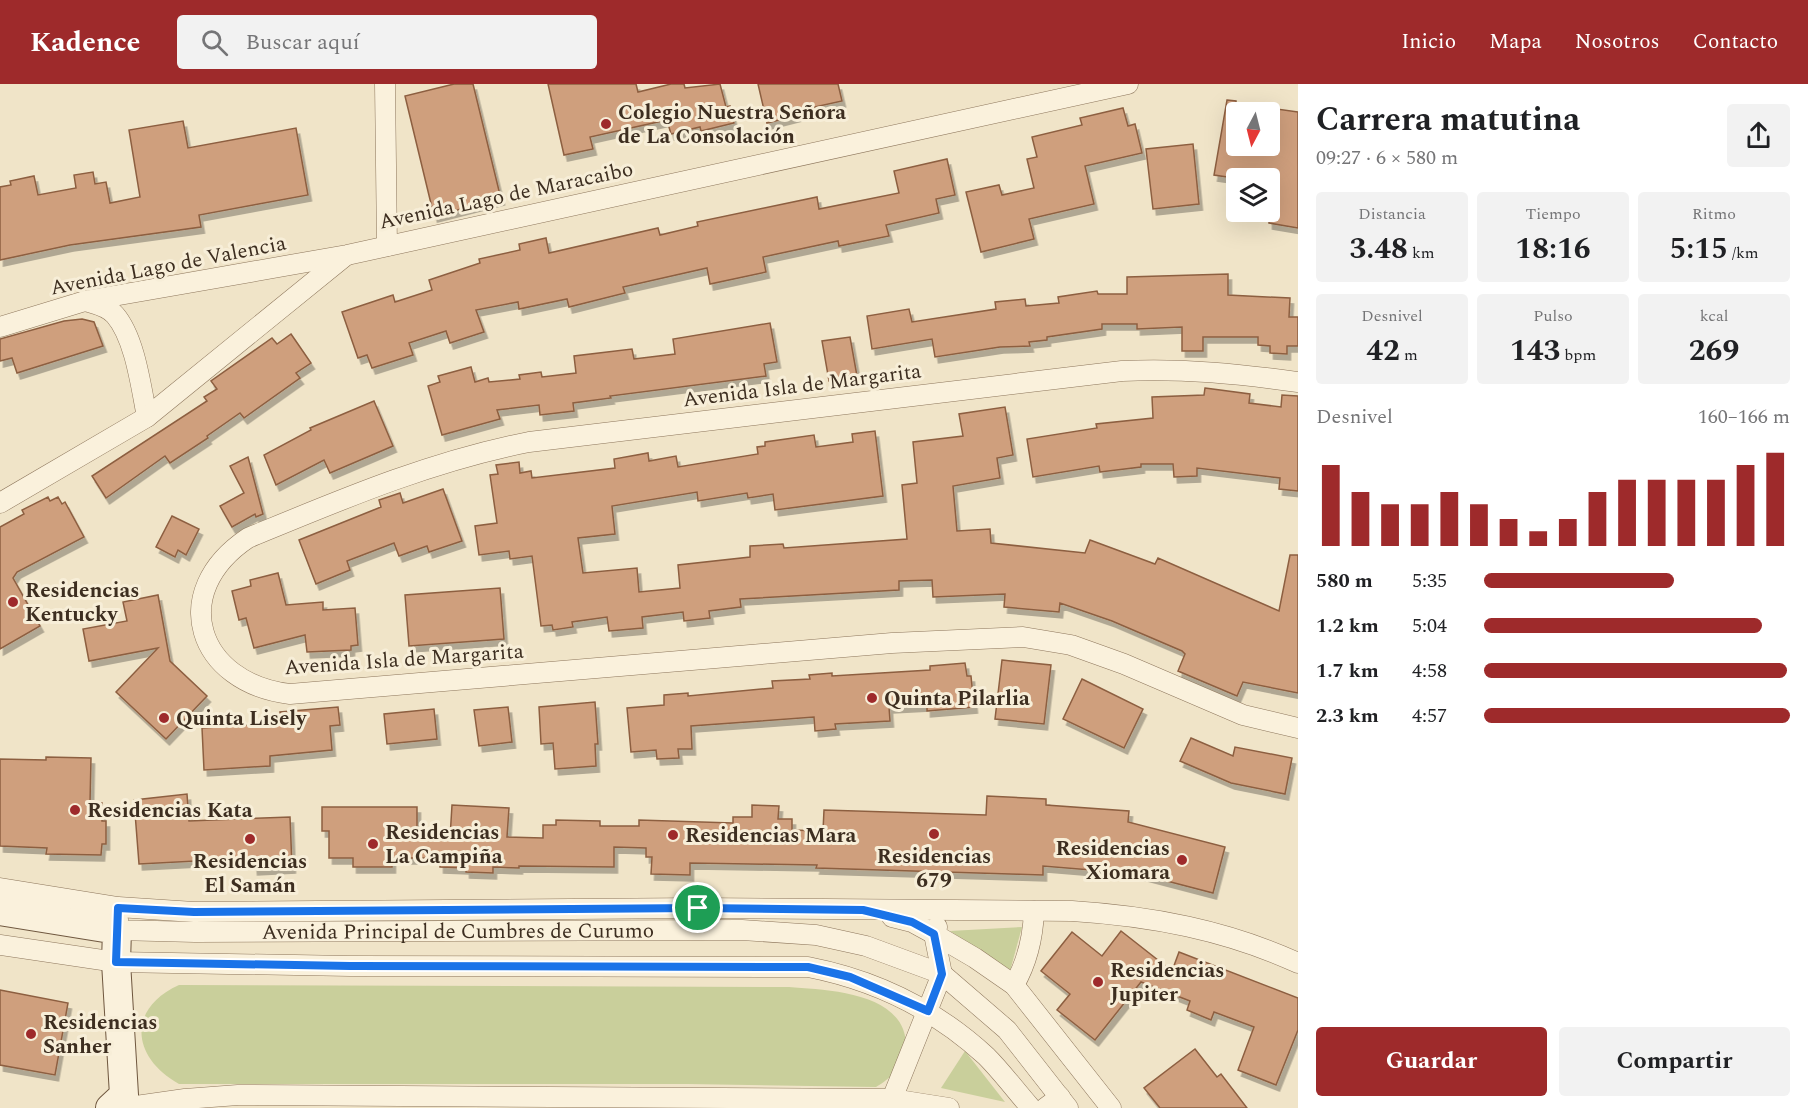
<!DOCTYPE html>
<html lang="es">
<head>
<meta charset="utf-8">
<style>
  body { margin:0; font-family:Spectral,serif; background:#f2f2f2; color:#202124; height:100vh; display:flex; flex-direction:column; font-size:22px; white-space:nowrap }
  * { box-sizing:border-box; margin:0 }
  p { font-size:20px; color:#757577 }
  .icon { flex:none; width:33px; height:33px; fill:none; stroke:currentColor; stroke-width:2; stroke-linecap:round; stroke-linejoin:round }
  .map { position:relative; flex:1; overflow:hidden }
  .details { display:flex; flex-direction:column; background:#fff; width:510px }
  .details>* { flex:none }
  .needle { width:39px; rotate:187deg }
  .controls { position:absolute; left:1226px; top:18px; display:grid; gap:12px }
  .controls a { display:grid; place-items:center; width:54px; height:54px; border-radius:6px; background:#fff; box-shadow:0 6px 24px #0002; font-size:30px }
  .pin { position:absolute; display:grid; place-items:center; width:51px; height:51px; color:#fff; margin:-26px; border:3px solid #fff; border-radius:50%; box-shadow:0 2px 6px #0007 }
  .round { display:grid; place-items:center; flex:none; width:63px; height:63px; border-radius:6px; background:#f2f2f2 }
  .overview { display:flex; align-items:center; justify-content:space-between; height:102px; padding:0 18px }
  h1 { font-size:33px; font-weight:700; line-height:45px }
  .figures { display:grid; grid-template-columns:repeat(3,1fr); gap:9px; height:102px; padding:6px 18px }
  .figures div { display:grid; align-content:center; border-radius:6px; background:#f2f2f2; text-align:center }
  .figures b { font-size:30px; font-weight:700 }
  .figures small { font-size:16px; font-weight:400 }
  .figures p { font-size:16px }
  .chart { height:168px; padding:12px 18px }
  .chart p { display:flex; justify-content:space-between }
  .chart svg { width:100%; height:108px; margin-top:6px; stroke:#9e2a2b; stroke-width:6 }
  .cta { display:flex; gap:12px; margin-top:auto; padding:12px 18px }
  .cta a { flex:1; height:69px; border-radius:6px; background:#9e2a2b; color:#fff; font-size:24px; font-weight:700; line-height:69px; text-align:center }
  .cta a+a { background:#f2f2f2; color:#202124 }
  ul { padding:0 18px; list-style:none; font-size:20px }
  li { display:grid; grid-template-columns:96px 72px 1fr; align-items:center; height:45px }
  li i { height:15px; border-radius:8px; background:#9e2a2b }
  header { display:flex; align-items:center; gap:36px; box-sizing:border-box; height:84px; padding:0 30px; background:#9e2a2b; color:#fff }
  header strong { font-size:28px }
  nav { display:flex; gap:33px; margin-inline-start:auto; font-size:21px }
  .search { width:420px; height:54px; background:#f2f2f2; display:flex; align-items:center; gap:15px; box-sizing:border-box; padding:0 21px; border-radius:6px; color:#757577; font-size:22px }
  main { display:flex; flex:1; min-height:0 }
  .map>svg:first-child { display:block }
</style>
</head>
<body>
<header>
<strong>Kadence</strong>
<div class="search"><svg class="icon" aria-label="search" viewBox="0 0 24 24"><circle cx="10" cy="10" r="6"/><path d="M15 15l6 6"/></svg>Buscar aquí</div>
<nav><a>Inicio</a><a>Mapa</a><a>Nosotros</a><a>Contacto</a></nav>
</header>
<main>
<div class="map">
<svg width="1298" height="1024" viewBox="0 0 1298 1024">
  <defs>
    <filter id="shadow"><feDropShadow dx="3.5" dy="6" stdDeviation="0" flood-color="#0004"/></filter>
  </defs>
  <rect width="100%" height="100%" fill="#f0e4c8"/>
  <g fill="#c9cf9b">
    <path d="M1022,843L1010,887L950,847Z"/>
    <path d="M179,901L789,903C828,906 909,908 906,965C905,981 889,996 876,1003L688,1000H179C132,974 126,925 179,901Z"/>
    <path d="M965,967L1005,1018L941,1004Z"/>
  </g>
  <g fill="#cf9f7d" stroke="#8d5f41" stroke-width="1.5" filter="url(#shadow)">
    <path d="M454,0H473L501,115L434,132L405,12Z"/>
    <path d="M548,0H636L638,8L671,0H684L685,4L720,0L726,23L730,22L734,39L701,47L700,43L671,50L667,36L590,53L593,65L564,71Z"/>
    <path d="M758,0H838L842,17L810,24L811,28L767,39Z"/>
    <path d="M1227,16L1236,17V62H1269V38L1274,39L1277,25L1298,28V144L1269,139V94H1234L1214,91Z"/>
    <path d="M1123,24L1128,42L1135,40L1142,69L1085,82L1094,120L1029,135L1034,155L981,168L966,108L999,101L1002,111L1034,104L1027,75L1037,73L1032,53L1082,41L1080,34Z"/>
    <path d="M183,37L188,64L296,44L308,111L199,131L201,143L70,161L0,176V103L11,101L10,97L34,92L38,111L76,104L74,91L93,88L95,100L106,98L110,119L140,113L129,46Z"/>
    <path d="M1193,60L1199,120L1153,125L1146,65Z"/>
    <path d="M947,75L955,111L936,115L939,129L886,141L889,152L839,162L838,157L763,173L766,188L710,200L707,184L623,203L625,209L569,223L567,215L519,225L518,218L476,226L484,248L450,259L446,247L409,259L413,271L372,284L367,271L358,274L342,228L393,211L395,218L432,206L429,196L480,179L479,175L520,166L519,160L546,154L549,169L658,144L660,151L698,142L697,138L817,113L819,125L899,109L894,87Z"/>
    <path d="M1228,190V211L1290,214L1289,233H1298V262H1287V270L1270,269V262L1258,261V253H1203V267H1182V243L1137,245V240H1102V245L1047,253V256L1029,258L1030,262L1000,263L935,273L932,255L872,265L867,232L909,225L912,238L996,225L995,218L1025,215L1026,222L1059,219L1058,213L1097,207L1098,210H1127V193Z"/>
    <path d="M82,235L94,238L103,262L17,289L12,274L0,277V255L64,237Z"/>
    <path d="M770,239L777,278L764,280L766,292L610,312L611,314L573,319L574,327L540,331L539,321L497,326L500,335L442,351L428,302L440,298L438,292L471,283L475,298L488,294L489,298L520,295L519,291L541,288L542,293L576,289L574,272L632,265L634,275L675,270L673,255Z"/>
    <path d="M291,250L311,279L296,289L300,294L244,334L240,329L207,352L208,354L170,379L165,372L106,414L92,392L207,317L204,313L217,305L211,297L272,254L277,260Z"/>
    <path d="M850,253L857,292L829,297L822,257Z"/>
    <path d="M1205,304L1250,310L1249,319L1281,323L1282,311L1298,312V407L1279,405L1280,394L1197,384V392L1174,393L1173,380H1141V383L1100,388L1099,382L1033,393L1027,355L1097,344L1096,340L1153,334L1152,313L1204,311Z"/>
    <path d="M374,317L393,362L330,389L324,376L276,401L264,371L311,346L310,344Z"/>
    <path d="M1005,323L1013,371L997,374L1000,394L953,402L957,447L990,445L991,459L1085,469L1090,456L1155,480L1158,474L1279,527L1290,471H1298V609L1243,598L1237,612L1178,587L1185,570L1182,567L1112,537L1060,519L1059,528L1004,523L1005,510L933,513L932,496L899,497V506L740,515L741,523L709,527L710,534L684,537L683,528L642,533L643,544L609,547L607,533L572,538L573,543L553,546L552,541L541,542L532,472L510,475L509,467L479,471L475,442L497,439L490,391L498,390L496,381L519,378L520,389L531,387L532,394L615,384L614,375L648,369L649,377L676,372L678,383L758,370L757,363L765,362V358L814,351L816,363L853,358L852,350L875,347L883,412L775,426L773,410L748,414L747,409L698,417L697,408L612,422L615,450L578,454L583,489L637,484L639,508L680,504L678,481L750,473V462L783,460L784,464L907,455L902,401L917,399L913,358L963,352L959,330Z"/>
    <path d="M248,373L263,430L256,433L255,430L232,443L220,422L244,409L230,382Z"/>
    <path d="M443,405L462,457L429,468L427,462L399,472L394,459L347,477L350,486L316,500L299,456L381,423L379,416L400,409L403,419Z"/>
    <path d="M48,413L50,417L58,413L62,420L65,418L84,453L17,488L13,494L40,542L0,565V443L24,430L22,426Z"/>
    <path d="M172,432L199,445L186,471L178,466L175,473L156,463Z"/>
    <path d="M278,489L286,521L323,518V526L355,524L358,561L351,562V566L307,568L305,551L254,564L246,534L239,536L232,507L251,502L250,496Z"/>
    <path d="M500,504L504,555L409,562L405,511Z"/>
    <path d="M158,511L170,577L207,612L166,655L116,608L158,564L89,577L83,545L127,537L123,518Z"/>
    <path d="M1002,576L1051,581L1044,640L995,635Z"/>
    <path d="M965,579L967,592H971L974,623L927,627V621L889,623L890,637L835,640L836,645L815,647L814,633L691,642L692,665H678L679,674L657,675L656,666L631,668L627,624L664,621V611L688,609V612L773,604L772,597L810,595L809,591L832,589V592L930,586V582Z"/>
    <path d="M1082,595L1143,625L1124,664L1063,635Z"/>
    <path d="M595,618L598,660H595L596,682L555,685L553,659L541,660L539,623Z"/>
    <path d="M338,623L340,641L330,642L332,666L270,672V682L204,686L202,644L281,639L280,628Z"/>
    <path d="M508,623L512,658L479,662L474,626Z"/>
    <path d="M434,625L437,655L387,660L384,630Z"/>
    <path d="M1191,654L1233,672L1235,663L1292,674L1285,710L1231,699L1180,677Z"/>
    <path d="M46,673L91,674L90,719H102V737H106V760H102L101,771L46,770L47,764L0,762V675L46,676Z"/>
    <path d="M187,710L189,737L290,733L292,783L254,785L253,774L139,780L134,716Z"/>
    <path d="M987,712L1046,715V721L1129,727L1128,738L1225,763L1213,809L1140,790L1043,782V791L816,784L817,781L690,779V791L651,790L652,773H646V764L614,763V783L519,782V784L493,783V789L466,788V784L440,783V775L437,774H392V783H353V774H329V747H322V723H417V752L450,754L452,721L509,724L507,753L543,754V741H556V736L600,737V742H639V736L733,739V733H752V721L779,722L778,735H792V746L823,747L824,726L986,731Z"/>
    <path d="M1121,847L1172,887L1179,868L1298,914V946L1276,1001L1238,986L1254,943L1214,928L1211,936L1187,926L1190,917L1141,898L1095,956L1057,926L1070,910L1041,887L1072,848L1102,872Z"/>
    <path d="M0,906L68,919L55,991L0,981Z"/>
    <path d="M1195,965L1217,993L1221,990L1247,1024H1160L1144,1004Z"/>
  </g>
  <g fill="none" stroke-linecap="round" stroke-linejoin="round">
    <defs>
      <g id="minor">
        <path d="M385,0L387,162"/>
        <path d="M85,217C95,220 107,222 115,231C135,254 141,303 147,333"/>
        <path d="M0,243L85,217L347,171L1128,0"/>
        <path d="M1298,298C1239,290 1182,284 1122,287L529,358C431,377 340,416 248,454C167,508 197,599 290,610L892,559L1023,553L1071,561L1124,580L1243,631L1298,644"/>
        <path d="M0,419L147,333L344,173"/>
        <path d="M0,804L118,823L194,828L698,824L1072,827C1151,832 1226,846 1298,879"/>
        <path d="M892,833L912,838L934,850L975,874L1014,901L1111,1024"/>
        <path id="s1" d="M118,835L117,846L195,848L742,846L816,851L866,862L942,890L1007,946L1068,1024"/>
        <path d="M0,861L116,878L350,882L808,883C875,896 936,926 986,972C1002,988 1016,1007 1031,1024"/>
        <path d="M1014,901C1028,877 1033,854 1034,827"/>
        <path d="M892,1015L942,890L934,850L937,843"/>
        <path d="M136,1022L185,1015L238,1011L892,1015L949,1024"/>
        <path d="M1045,1024L1060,1013"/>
      </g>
      <path id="secondary" d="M0,827L117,846L116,878L124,1011L110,1024"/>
    </defs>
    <use href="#minor" stroke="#8d765c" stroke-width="21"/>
    <use href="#secondary" stroke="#6f573f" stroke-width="30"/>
    <use href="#minor" stroke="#faf1dc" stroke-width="20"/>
    <use href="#secondary" stroke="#faf1dc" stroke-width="28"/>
  </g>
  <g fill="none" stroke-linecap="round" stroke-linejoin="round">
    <defs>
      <path id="route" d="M118,824L194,828L698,824L863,826L912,838L934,850L942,890L928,927L850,893L808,883L350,882L116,878Z"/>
    </defs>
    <use href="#route" stroke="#fff" stroke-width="12"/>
    <use href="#route" stroke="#1a73e8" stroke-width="8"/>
  </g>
  <g fill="#9e2a2b" stroke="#f7eed8" stroke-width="2">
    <circle cx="606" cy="40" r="6"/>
    <circle cx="13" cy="518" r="6"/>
    <circle cx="872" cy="614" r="6"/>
    <circle cx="164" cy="634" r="6"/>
    <circle cx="75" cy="726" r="6"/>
    <circle cx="934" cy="750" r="6"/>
    <circle cx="673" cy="751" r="6"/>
    <circle cx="250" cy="755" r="6"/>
    <circle cx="373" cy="760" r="6"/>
    <circle cx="1182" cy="776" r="6"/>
    <circle cx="1098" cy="898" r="6"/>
    <circle cx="31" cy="950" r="6"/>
  </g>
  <g text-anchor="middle" stroke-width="6" stroke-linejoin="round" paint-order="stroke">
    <g font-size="21" font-weight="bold" fill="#3d2e20" stroke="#f7eed8" text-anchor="start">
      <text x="618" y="35">Colegio Nuestra Señora<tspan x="618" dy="24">de La Consolación</tspan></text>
      <text x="25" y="513">Residencias<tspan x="25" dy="24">Kentucky</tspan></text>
      <text x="884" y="621">Quinta Pilarlia</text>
      <text x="176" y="641">Quinta Lisely</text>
      <text x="87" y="733">Residencias Kata</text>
      <text x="385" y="755">Residencias<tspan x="385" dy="24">La Campiña</tspan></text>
      <text x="685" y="758">Residencias Mara</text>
      <text x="1170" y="771" text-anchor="end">Residencias<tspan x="1170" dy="24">Xiomara</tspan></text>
      <text x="934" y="779" text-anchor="middle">Residencias<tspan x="934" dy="24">679</tspan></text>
      <text x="250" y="784" text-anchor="middle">Residencias<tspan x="250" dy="24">El Samán</tspan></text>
      <text x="1110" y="893">Residencias<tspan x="1110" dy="24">Jupiter</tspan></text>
      <text x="43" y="945">Residencias<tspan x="43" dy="24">Sanher</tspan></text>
    </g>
    <g font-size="21" fill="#3d2e20" stroke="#f7eed8">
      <text transform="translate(506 111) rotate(-12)" y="7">Avenida Lago de Maracaibo</text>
      <text transform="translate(168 181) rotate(-11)" y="7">Avenida Lago de Valencia</text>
      <text transform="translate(802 301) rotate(-7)" y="7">Avenida Isla de Margarita</text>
      <text transform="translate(404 575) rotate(-4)" y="7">Avenida Isla de Margarita</text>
      <text dy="7" stroke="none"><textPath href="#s1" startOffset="352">Avenida Principal de Cumbres de Curumo</textPath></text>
    </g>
  </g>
</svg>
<div class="controls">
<a><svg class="needle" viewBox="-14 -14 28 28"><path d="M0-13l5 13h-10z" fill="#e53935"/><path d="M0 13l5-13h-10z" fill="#757577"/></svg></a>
<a><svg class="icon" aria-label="layers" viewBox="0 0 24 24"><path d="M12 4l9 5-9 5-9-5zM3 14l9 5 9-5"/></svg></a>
</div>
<div class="pin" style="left:698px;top:824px;background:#1e9e55"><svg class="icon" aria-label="arrive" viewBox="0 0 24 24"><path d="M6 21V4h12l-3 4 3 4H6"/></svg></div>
</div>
<section class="details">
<div class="overview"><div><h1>Carrera matutina</h1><p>09:27 · 6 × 580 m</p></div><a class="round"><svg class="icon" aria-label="share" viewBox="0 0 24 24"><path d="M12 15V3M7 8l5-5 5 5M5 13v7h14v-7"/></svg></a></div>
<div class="figures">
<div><p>Distancia</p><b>3.48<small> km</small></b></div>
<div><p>Tiempo</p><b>18:16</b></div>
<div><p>Ritmo</p><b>5:15<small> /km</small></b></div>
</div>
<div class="figures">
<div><p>Desnivel</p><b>42<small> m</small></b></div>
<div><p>Pulso</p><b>143<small> bpm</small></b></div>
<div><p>kcal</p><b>269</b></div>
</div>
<div class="chart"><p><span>Desnivel</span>160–166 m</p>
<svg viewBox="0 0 160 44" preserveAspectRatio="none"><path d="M5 44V11M15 44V22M25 44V27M35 44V27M45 44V22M55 44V27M65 44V33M75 44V38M85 44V33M95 44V22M105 44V17M115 44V17M125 44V17M135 44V17M145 44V11M155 44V6"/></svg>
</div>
<ul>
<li><b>580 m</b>5:35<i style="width:62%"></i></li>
<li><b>1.2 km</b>5:04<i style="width:91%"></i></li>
<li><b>1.7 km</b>4:58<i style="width:99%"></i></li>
<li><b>2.3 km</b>4:57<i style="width:100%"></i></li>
</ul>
<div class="cta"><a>Guardar</a><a>Compartir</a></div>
</section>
</main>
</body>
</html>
